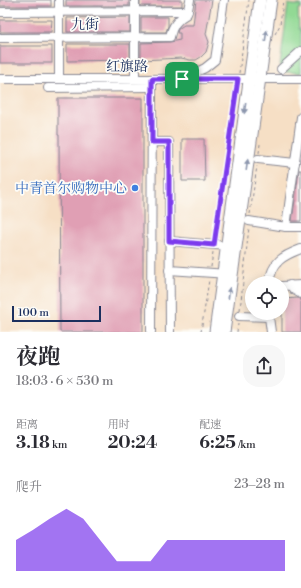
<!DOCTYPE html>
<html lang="zh">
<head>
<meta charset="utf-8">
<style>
  body { margin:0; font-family:"Libre Bodoni","Noto Serif SC",serif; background:#f7f7f7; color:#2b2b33; height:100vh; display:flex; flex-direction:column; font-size:15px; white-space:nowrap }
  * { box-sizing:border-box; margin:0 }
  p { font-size:13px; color:#7c7c81 }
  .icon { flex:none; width:22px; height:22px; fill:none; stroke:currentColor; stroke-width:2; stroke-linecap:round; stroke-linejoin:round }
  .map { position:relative; height:332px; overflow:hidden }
  .details { display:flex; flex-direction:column; background:#fff; flex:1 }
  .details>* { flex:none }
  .buttons { position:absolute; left:245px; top:276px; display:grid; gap:8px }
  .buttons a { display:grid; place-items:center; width:44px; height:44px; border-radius:50%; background:#fff; box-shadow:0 2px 10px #0003; font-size:20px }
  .scale { position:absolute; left:12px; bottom:10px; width:89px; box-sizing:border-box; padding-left:4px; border:2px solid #1b2f5e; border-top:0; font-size:11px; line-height:14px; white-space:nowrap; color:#1b2f5e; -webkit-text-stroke:3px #fdfcf7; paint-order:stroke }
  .pin { position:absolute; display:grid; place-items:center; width:34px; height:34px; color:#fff; margin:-17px; border-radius:8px; box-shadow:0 2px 6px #0006 }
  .round { display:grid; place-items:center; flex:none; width:42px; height:42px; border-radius:16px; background:#f7f7f7 }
  .overview { display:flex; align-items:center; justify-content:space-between; height:68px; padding:0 16px }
  h1 { font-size:22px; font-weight:700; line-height:30px }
  .metrics { display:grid; grid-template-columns:repeat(3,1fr); gap:6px; height:68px; padding:4px 16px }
  .metrics div { display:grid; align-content:center }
  .metrics b { font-size:17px; font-weight:700 }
  .metrics small { font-size:11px; font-weight:400 }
  .metrics p { font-size:11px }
  .chart { height:112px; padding:8px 16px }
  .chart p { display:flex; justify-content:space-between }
  .chart svg { width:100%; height:72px; margin-top:4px; fill:#7c3aed; opacity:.7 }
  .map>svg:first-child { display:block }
</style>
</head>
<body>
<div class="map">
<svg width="301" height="332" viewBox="0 0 301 332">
  <rect width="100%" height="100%" fill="#fdfcf7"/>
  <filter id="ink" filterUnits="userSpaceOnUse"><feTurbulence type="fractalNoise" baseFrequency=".025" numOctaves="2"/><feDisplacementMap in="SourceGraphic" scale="8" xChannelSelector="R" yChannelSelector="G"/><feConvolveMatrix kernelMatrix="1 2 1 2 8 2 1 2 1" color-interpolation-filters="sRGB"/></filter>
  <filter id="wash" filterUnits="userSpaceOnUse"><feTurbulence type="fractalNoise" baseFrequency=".012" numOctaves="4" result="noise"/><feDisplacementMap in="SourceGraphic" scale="16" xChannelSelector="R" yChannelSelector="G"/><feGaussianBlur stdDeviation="0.9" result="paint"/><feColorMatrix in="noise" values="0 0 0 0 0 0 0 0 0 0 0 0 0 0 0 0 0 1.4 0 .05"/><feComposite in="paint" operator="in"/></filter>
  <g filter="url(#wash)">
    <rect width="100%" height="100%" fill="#f6dfc5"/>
    <path fill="#92d994" stroke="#568479" d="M288,4L294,5H301V8L298,9L299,29H301V73L284,72L280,65Z"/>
    <g id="blocks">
      <g fill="#e09fb4">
        <rect x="0" y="0" width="51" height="6"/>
        <rect x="66" y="0" width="63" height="6"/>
        <rect x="140" y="0" width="42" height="6"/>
        <path d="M196,0H212L206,34L209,42L206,52L201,57L196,60H190L181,58L141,60V43L170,42L180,40V33H177L178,29L184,25H193Z"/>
        <path d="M130,17V32H67V18Z"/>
        <path d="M141,17H168V26L166,32H141Z"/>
        <path d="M0,20H52L51,32H0Z"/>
        <path d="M67,44H130V60L67,61Z"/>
        <rect x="0" y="46" width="52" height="17"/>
        <path d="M58,98H143V332H60L59,135H58Z"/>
        <path d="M182,139H204L205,181H182Z"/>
        <path d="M299,170H301V221H292Z"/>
        <path d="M298,298L301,299V332H282V299Z"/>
      </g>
    </g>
  </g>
  <g filter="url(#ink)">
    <use href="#blocks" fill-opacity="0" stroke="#888792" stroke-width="1"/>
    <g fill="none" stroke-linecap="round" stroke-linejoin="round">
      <defs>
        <g id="minor">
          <path d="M59,0V79"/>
          <path d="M135,0V79"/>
          <path d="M0,12L188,11"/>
          <path d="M0,38L170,37C172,26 177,19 187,14L190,0"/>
          <path d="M281,69L301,51"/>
          <path d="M184,78L205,68L215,60L224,0"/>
          <path d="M0,79H301"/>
          <path d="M48,88L152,87"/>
          <path d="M152,142H169L170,332"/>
          <path d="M258,159L295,163"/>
          <path d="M249,221L286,227H301"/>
          <path d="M286,227L301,117"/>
          <path d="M169,241L227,246"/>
          <path d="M169,270L228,274"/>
          <path d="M269,283C272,262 282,256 301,249"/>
          <path d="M290,285L294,290L301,294"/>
          <path d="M282,286L301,285"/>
          <path d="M239,316L269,317V313"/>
          <path d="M269,317L271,332"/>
          <path d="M151,332L152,79"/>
        </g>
        <g id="highway">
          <path d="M215,332L260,0"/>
          <path d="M224,332L271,0"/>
        </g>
      </defs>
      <use href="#minor" stroke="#888792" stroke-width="10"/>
      <use href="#highway" stroke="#888792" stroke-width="13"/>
      <g stroke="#888792" stroke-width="1" stroke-dasharray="3 3" stroke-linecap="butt">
        <path d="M275,34L280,25L283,0"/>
        <path d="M239,73L249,0"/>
        <path d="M259,153L260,144"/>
        <path d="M250,214L257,166"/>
        <path d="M215,237L237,86"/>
        <path d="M211,267L213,252"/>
        <path d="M240,310L249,227"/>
        <path d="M201,332L209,280"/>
        <path d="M237,332L238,323"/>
      </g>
      <use href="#minor" stroke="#fff" stroke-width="8"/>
      <use href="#highway" stroke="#fff" stroke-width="11"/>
    </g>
    <defs><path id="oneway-solid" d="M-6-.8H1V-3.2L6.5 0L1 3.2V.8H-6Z"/></defs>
    <g fill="#8d97ae">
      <use href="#oneway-solid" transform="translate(266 36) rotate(-82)"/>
      <use href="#oneway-solid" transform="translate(245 108) rotate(98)"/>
      <use href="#oneway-solid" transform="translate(247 165) rotate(-82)"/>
      <use href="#oneway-solid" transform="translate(229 293) rotate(-83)"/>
    </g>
  </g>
  <g fill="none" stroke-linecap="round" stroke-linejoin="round" filter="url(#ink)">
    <defs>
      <path id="route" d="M152,79H238L214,245L169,241V142H152Z"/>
    </defs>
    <use href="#route" stroke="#fff" stroke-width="8"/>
    <use href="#route" stroke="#7c3aed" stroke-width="5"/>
  </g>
  <circle fill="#3f7fe0" stroke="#fdfcf7" stroke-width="1.5" cx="135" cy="188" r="4"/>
  <g text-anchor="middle" stroke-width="3.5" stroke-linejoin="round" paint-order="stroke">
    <g font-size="14" fill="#1b2f5e" stroke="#fdfcf7">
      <text x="85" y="29">九街</text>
      <text x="127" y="71">红旗路</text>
    </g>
    <g font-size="14" fill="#366cbe" stroke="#fdfcf7" text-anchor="end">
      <text x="127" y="193">中青首尔购物中心</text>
    </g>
  </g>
</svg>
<div class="buttons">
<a><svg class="icon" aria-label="locate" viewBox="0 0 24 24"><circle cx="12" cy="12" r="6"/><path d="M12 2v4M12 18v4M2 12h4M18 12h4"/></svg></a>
</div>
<div class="scale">100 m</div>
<div class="pin" style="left:182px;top:79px;background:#1e9e55"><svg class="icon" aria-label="arrive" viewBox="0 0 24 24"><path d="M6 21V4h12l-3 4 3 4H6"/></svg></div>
</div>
<section class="details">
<div class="overview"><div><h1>夜跑</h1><p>18:03 · 6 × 530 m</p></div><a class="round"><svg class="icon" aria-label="share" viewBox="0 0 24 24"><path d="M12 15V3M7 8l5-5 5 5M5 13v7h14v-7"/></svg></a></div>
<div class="metrics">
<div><p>距离</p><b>3.18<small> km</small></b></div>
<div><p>用时</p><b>20:24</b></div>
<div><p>配速</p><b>6:25<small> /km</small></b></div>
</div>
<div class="chart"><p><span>爬升</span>23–28 m</p>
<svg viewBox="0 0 160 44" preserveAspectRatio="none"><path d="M0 44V25L10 19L20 12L30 6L40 12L50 25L60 38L70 38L80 38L90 25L100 25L110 25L120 25L130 25L140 25L150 25L160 25V44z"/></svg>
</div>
</section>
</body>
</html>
